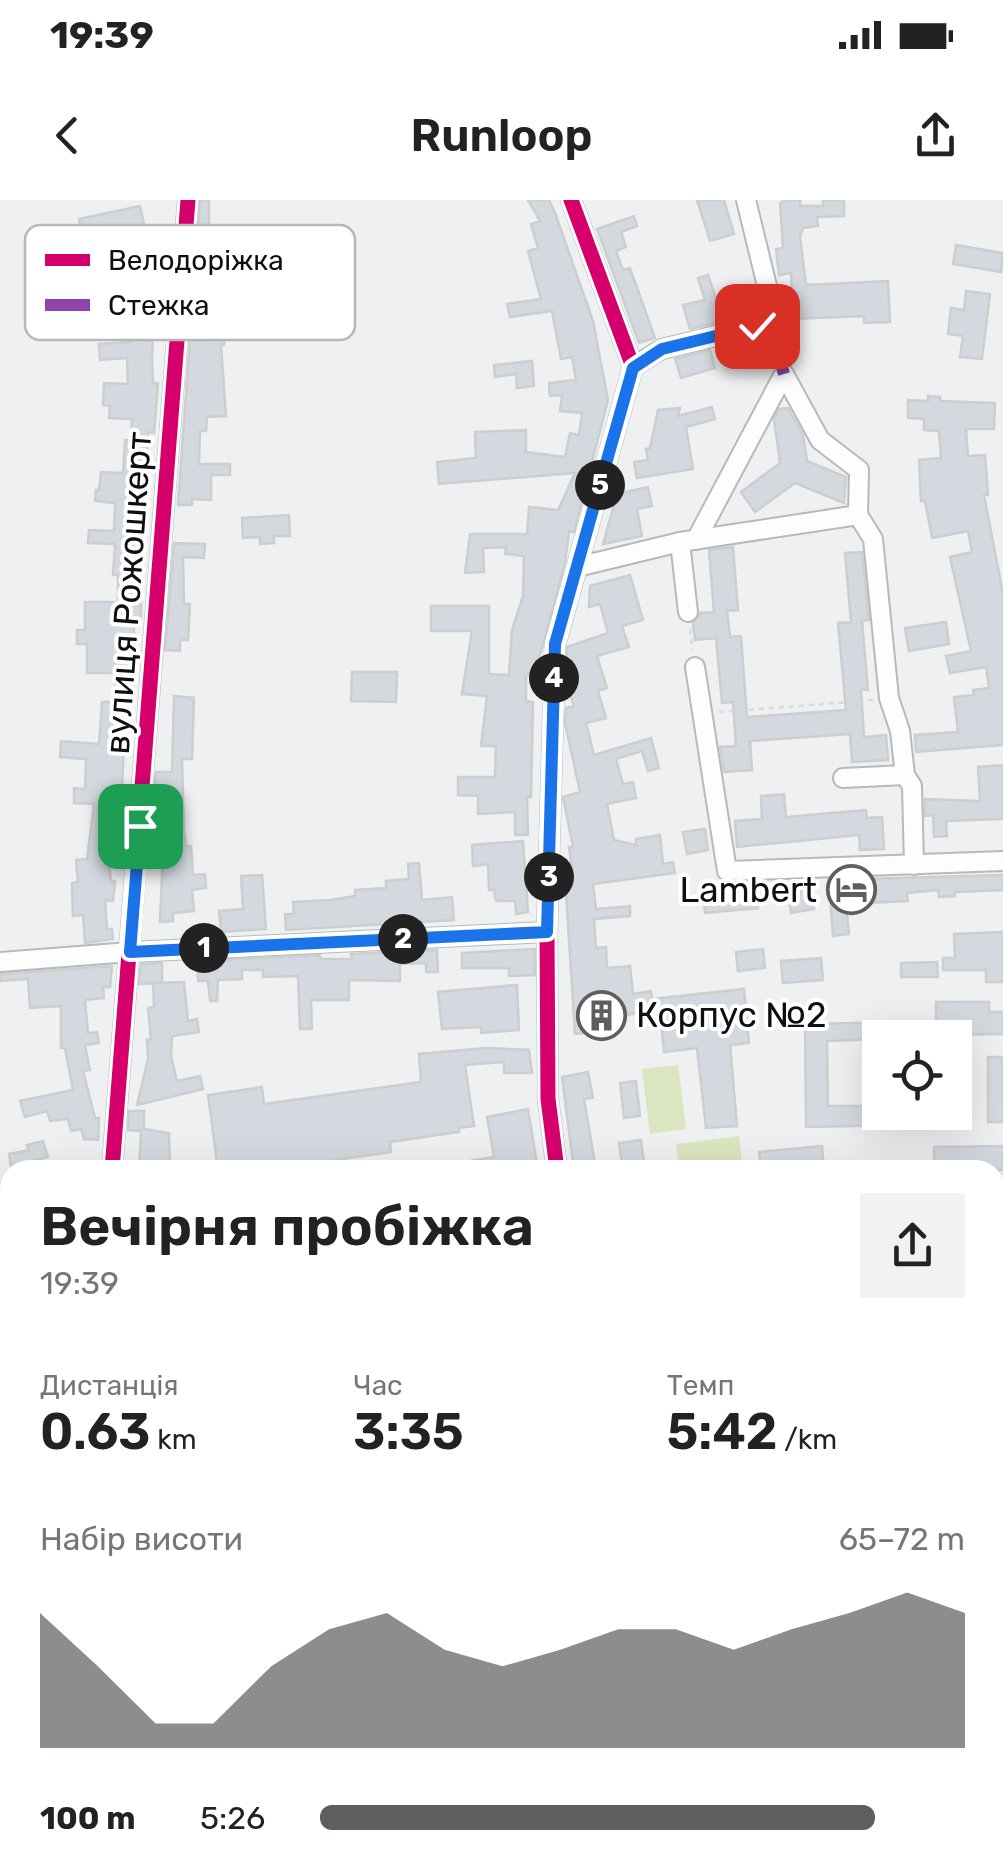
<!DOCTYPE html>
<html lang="uk">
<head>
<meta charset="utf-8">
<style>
  body { margin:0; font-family:Rubik,sans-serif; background:#f2f2f2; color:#222; height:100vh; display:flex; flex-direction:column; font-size:38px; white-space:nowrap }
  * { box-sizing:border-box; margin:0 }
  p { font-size:32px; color:#767676 }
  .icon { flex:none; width:55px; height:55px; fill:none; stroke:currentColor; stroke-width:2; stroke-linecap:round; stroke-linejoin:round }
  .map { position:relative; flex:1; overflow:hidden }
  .panel { position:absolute; left:0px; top:960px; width:1005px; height:718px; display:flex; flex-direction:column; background:#fff; border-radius:30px 30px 0 0; box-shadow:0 10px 40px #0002 }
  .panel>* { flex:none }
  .tools { position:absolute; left:862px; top:820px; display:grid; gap:20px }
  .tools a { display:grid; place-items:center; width:110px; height:110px; border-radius:0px; background:#fff; box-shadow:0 10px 40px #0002; font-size:50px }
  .pin { position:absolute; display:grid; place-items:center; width:85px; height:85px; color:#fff; margin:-42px; border-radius:20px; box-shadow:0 5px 15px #0006 }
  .km { position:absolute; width:50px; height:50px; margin:-25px; border-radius:50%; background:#222; color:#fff; font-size:28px; line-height:50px; text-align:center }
  .round { display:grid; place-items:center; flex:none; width:105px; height:105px; border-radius:0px; background:#f2f2f2 }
  .summary { display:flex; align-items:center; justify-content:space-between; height:170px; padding:0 40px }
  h1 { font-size:55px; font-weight:600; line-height:75px }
  .stats { display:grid; grid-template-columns:repeat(3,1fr); gap:15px; height:170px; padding:10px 40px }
  .stats div { display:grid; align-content:center }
  .stats b { font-size:50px; font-weight:600 }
  .stats small { font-size:28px; font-weight:400 }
  .stats p { font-size:28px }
  .chart { height:280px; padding:20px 40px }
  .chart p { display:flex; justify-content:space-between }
  .chart svg { width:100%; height:180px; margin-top:10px; fill:#5c5e5f; opacity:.7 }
  ul { padding:0 40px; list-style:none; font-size:32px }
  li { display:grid; grid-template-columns:160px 120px 1fr; align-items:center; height:75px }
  li i { height:25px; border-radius:12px; background:#5c5e5f }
  .status { display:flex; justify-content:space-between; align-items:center; height:70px; padding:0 50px; background:#fff; direction:ltr }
  .status svg { height:28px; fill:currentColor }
  header { display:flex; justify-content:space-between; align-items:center; height:130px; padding:0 40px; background:#fff; font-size:45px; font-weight:600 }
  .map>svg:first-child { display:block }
</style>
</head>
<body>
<div class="status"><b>19:39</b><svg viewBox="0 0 49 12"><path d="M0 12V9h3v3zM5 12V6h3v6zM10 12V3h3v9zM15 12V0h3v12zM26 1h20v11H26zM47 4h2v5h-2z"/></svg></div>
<header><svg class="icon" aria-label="back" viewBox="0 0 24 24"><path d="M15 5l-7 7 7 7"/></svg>Runloop<svg class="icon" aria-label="share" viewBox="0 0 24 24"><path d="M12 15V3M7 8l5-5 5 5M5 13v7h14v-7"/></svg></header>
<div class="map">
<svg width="1003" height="1676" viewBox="0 0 1003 1676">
  <rect width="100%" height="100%" fill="#eef0f2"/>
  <g fill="#dbe5bf">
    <path d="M678,865L686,929L650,934L642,869Z"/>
    <path d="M739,936L743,970H668L679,967L676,944Z"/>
    <path d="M1003,1084V1275L995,1278V1086Z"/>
  </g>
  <g fill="#d3d9de" stroke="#ccced0" stroke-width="2.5">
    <path d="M200,0H209V136L224,135V145H221L226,216L207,217L206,231H200L199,264H230V275H211V300L192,299V305H178Z"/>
    <path d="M528,0H549L555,13L593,121L608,200L574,332L569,331L565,363L542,448L533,475H526V501L533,502L531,597H527L528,635H515V612L478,614V596L458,595V577H495L496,546H481L487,496L462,494L472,431H431V406H489V474L509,475L512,430L523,396L524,356L505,354L506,347L483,348L484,372L465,373L470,334H527L529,307L558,310L575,273L439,284L437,262L476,258L475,232L526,230V252L565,257L570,233L579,235L582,213L560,211L562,195L550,196L549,183L576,180L572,157L561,159L552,111L510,117L507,104L541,99L528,51L538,48L531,24L540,21Z"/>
    <path d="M697,0H724L734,34L710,41Z"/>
    <path d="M787,0H800V6H823V0H844V16L817,17L818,26L803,28L800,36L806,85L888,81L890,122L864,123V116L793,119L791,73L779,75L776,49L783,48L780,3Z"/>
    <path d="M140,6L144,24L97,33L81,32L79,19Z"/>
    <path d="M634,16L637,26L621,32L626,47L616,51L623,70L630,68L655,138L639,143L597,29Z"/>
    <path d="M139,45L163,46L159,76L162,132L153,131L152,157L153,183H158L154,233L148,232L145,287L133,286L132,311L147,312L146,329H136L133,350L132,385H141V423H134L133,486L127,485L122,586H114L113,611L124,612L121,654L108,653L111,681H115L113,701L105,700L107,729H112L113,739L85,743L83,715L73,716L72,683L78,682L76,660L87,659L94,604L74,603V588L85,589L86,559L60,557L61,541L99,544L102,502H115V473H87V444H77V430H85V402H118V375H113L115,344L88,343L89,330L114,331L115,303L95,301L96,290H99L101,272L123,273L125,240H131L132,219L109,218L110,206L103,205L104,183L128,184L127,158L100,160L99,144L132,142L133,108H130L129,85H138L139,61L118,64L116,51Z"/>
    <path d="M956,45L1003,53L1001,72L953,64Z"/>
    <path d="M708,75L724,121L690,129L683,105L705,100L698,78Z"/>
    <path d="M966,91L990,94L982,159L960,157L963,136L948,134L951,108L964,110Z"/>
    <path d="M710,150L715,168L681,178L675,159Z"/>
    <path d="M532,161L534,186L517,188L516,174L495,177L494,165Z"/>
    <path d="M928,196L940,197V201L995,203L994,229H966L968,256L985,255L988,295H984L1003,394V545L916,552L915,535L958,532L954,497L974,495L973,490L989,488L986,467L950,473L946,456L971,451L950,357L972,352L968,331L932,338L925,301H921L919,260L941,258L939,231L924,230V219L908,218V200L928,201Z"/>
    <path d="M712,207L715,219L686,227L693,269L637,278L634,262L648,260L646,249L650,248L658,210L680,208L678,216Z"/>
    <path d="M788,208L803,235L807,261L846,277L844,303L795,283L755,312L741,292L780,263L774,219L779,209Z"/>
    <path d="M648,287L652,306L637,309L642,336L603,344L617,294Z"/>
    <path d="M289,315L290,336H274V343L260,344V337L243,338L242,318Z"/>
    <path d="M174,343L205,344L204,358L183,357L184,404H190L188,440H180V451L165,450Z"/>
    <path d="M733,347L738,410L727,411L730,437L741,436L747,517L846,510L838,423L851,422L845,353L862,352L869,420L862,421L868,490H861L864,537L886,535L888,560L852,562L850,534L750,541L752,570L724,572L720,547L736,546L733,502L722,503L716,438L695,440L693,423L700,413L714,412L709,350Z"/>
    <path d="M630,375L643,420L622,426L629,447L597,456L607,488L598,491L606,518L586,523L594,555L651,538L659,568L648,571L642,551L616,559L623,584L633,582L636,598L607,604L614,640L636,645V639L660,635L663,664L673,662L675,673L593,684L596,709L630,706V716L594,719L596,748L606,747L607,768L630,766L633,794L651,791L652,799L744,789L749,843L730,845L737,926L706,928L697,848L664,852L660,810L606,818L599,832L575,834L565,677L573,676L569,647H573L563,597L580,592L565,523L566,508L574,506L566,483L567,447L608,433L600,404L589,407L590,386Z"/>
    <path d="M946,422L949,444L909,451L905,428Z"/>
    <path d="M352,472H397L396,502L351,501Z"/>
    <path d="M174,496L194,498L192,559H182L184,631L186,646H191L193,675L205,674L206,688L192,690L194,711L173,713V721L160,722L163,650H153L152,624L156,572H172Z"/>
    <path d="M1003,565V619L946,621L947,636L934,637L933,615L925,616V599L980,601L978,567Z"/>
    <path d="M784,594L786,617L866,610L867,618L882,617L884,649L860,650L859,635L737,647L735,621L762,619L761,596Z"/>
    <path d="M705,629L708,650L687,654L683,632Z"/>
    <path d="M523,641L528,712L516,714L515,701H496L494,690H489L488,664L473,666L472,645Z"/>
    <path d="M419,663L422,700L452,697L454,720L286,730L285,714H294L293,702L331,700L355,696V690L386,688V681L409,679L408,664Z"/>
    <path d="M262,675L266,729L221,732L219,711L243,709L241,676Z"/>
    <path d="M1003,675V690L955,692V696L939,697L938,690L907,693L908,701L846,704L849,734L833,736L829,680Z"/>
    <path d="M810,681L814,709L791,713L787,683Z"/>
    <path d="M756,683L758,708L705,713L703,688Z"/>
    <path d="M1003,732V782H986V770H943V758H955L954,734Z"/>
    <path d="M535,749V775L509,776V768H462V753Z"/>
    <path d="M763,749L765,768L738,771L736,752Z"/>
    <path d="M437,750L438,772H426V763L400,764V781L349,780V800H311L312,829H300L298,776L263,777V770H242V779L218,780L217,801H210L208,781H198L197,761L320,755L321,759H352L351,754Z"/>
    <path d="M821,758L823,780L783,783L781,761Z"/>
    <path d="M937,762L938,777H901V763Z"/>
    <path d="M162,763V783L139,784L141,764Z"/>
    <path d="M112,766L110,787H103L104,798L85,800L88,833L97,832L99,843L85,845L90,870L83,871L95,918H99L98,940L84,939L81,929L71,931L68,919L50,921L47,911L25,917L20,901L73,890L65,848H61V806L30,808L28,779L0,781L1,774Z"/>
    <path d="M184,782L188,821L197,819L199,832L172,836L171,856L177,881L200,876L203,889L137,905L148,859L147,840L151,839L148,808L154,807L153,783Z"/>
    <path d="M517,785L519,830L481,833V827L442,829L438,792Z"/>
    <path d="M936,802H989V812H1003V834L936,835Z"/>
    <path d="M904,822V838L827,841L828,906H880V912H905V925L806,927L805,824Z"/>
    <path d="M486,848L529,850L532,873H504V862L465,865L474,926L459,928V932L390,942L391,952L322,962L323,970H307L306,964L266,970H218L208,895L262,887L264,904L421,882L419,854Z"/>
    <rect x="988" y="857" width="15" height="65"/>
    <path d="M588,872L593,898L584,899L596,970H574L562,877Z"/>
    <path d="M636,881L640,916L624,918L620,883Z"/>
    <path d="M528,909L538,970H527V964L494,970H450V964L494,957L487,917Z"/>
    <path d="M129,911H144V929L169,933L170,965L139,970L141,931L128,930Z"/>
    <path d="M641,940L645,970H623L619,943Z"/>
    <path d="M43,941L48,957L11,966L9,954L29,950L27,945Z"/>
    <path d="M822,946L824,970H761L759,952Z"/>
    <path d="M1003,946V970H934V947Z"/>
    <path d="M6,1452H10V1490L4,1513L10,1515V1526L0,1522V1476Z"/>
    <path d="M0,1559L10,1564V1615L0,1609Z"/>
  </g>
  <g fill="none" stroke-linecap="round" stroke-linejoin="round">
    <defs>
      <g id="minor">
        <path d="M633,167L662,149L757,126L767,118V86L746,0"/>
        <path d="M696,340L784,174L820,240L859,270L858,315"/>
        <path d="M680,342L688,412"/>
        <path d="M577,367L680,342L858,315L873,339L889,498L900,531L905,575L912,586L914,665"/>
        <path d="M695,467L727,671L1003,661"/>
        <path d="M843,578L905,575"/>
        <path d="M0,762L130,752L547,732"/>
        <path d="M112,970L188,0"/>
        <path d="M557,970L548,899L547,732L555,445L633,167L571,0"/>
        <path d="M995,1073L1003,1072"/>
        <path d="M0,1535L10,1540"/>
        <path d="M292,1668L301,1676"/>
        <path d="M83,1676L90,1668"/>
        <path d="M939,1676L940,1668"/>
      </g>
      <g id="highway">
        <path d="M995,1289L1003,1285"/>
        <path d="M646,1676L647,1668"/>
      </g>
    </defs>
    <use href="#minor" stroke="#b8b9ba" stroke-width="22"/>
    <use href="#highway" stroke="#9cab9e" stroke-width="30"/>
    <g stroke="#dadada" stroke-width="2.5" stroke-dasharray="5 5" stroke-linecap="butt">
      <path d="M690,429L693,450"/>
      <path d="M719,512L875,500"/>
      <path d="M995,1124L1003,1118"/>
      <path d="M995,1150L1003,1159"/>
      <path d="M995,1189L1003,1180"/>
    </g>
    <use href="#minor" stroke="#fcfdfd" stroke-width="18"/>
    <use href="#highway" stroke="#d1dfd3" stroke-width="25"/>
    <g stroke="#8e44ad" stroke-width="12" stroke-dasharray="25 12" stroke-linecap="butt">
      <path d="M767,118L784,174"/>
      <path d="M995,1073L1003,1072"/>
    </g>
    <defs>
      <g id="cycleway">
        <path d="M112,970L188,0"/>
        <path d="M557,970L548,899L547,732L555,445L633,167L571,0"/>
      </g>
    </defs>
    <use href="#cycleway" stroke="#fff" stroke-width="21"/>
    <use href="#cycleway" stroke="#d6006c" stroke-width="15"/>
  </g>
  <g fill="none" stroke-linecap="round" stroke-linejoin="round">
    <defs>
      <path id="route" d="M140,626L130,752L547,732L555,444L633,168L662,149L757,126"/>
    </defs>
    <use href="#route" stroke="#fff" stroke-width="20"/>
    <use href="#route" stroke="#1a73e8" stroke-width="12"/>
  </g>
  <defs>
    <symbol id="hotel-ring" viewBox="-11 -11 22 22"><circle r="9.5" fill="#fff" stroke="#5c5e5f" stroke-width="1.5"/><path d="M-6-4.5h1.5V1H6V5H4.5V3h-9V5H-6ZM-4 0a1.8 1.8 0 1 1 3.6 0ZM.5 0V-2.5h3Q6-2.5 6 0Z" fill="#5c5e5f"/></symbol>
    <symbol id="building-ring" viewBox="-11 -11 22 22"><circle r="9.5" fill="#fff" stroke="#5c5e5f" stroke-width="1.5"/><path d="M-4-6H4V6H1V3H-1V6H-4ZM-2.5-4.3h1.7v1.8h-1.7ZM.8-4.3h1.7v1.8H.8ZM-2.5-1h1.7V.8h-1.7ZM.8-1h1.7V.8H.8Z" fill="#5c5e5f"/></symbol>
  </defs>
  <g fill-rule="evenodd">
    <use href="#hotel-ring" x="824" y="662" width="55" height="55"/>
    <use href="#building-ring" x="574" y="788" width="55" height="55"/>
  </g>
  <g text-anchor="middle" stroke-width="8" stroke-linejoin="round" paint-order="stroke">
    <g font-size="35" fill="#0e0f10" stroke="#fff">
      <text transform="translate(128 393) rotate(-86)" y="12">вулиця Рожошкерт</text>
    </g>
    <g font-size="35" fill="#0e0f10" stroke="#fff" text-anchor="end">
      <text x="817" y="702">Lambert</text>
      <text x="636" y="827" text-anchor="start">Корпус №2</text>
    </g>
  </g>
  <rect x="25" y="25" width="330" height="115" rx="15" fill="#fff" stroke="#b7b7b7" stroke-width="2.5"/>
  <rect x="45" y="54" width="45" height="12" fill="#d6006c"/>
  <rect x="45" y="99" width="45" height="12" fill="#8e44ad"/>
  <g font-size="28" fill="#0e0f10">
    <text x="108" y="70">Велодоріжка</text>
    <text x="108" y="115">Стежка</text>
  </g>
</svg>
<div class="tools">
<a><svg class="icon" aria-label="locate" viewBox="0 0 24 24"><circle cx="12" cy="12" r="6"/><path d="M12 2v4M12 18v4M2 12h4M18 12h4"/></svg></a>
</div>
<div class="pin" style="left:140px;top:626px;background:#1e9e55"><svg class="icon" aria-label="arrive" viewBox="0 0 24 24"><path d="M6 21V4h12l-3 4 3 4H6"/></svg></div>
<div class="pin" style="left:757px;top:126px;background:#d93025"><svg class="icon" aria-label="check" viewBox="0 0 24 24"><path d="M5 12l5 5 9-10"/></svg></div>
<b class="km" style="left:204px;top:748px">1</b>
<b class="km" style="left:403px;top:739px">2</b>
<b class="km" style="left:549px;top:677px">3</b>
<b class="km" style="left:554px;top:478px">4</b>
<b class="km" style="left:600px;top:285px">5</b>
<section class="panel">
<div class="summary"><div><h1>Вечірня пробіжка</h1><p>19:39</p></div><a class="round"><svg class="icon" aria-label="share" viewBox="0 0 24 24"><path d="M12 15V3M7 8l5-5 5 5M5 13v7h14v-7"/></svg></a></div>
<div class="stats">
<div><p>Дистанція</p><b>0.63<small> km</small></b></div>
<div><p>Час</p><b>3:35</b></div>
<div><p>Темп</p><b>5:42<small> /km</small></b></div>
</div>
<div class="chart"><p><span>Набір висоти</span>65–72 m</p>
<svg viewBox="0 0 160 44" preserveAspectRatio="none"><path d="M0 44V11L10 24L20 38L30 38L40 24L50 15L60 11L70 20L80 24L90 20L100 15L110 15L120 20L130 15L140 11L150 6L160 11V44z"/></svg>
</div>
<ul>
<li><b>100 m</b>5:26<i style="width:86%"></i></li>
</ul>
</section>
</div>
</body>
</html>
